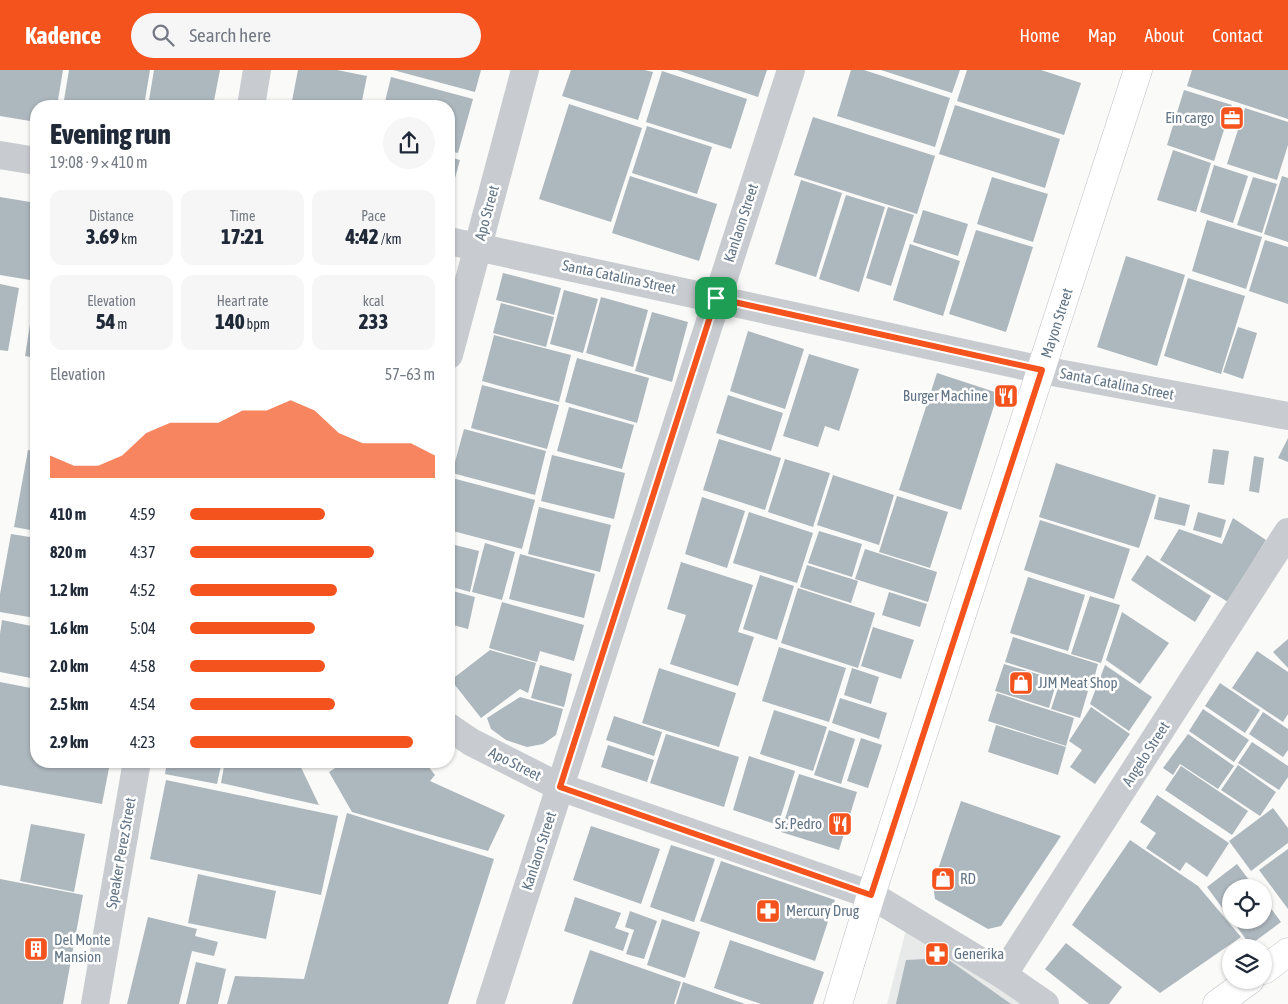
<!DOCTYPE html>
<html lang="en">
<head>
<meta charset="utf-8">
<style>
  body { margin:0; font-family:"Asap Condensed",sans-serif; background:#f6f6f7; color:#1f2937; height:100vh; display:flex; flex-direction:column; font-size:19px; white-space:nowrap }
  * { box-sizing:border-box; margin:0 }
  p { font-size:16px; color:#747a83 }
  .icon { flex:none; width:28px; height:28px; fill:none; stroke:currentColor; stroke-width:2; stroke-linecap:round; stroke-linejoin:round }
  .map { position:relative; flex:1; overflow:hidden }
  .side { position:absolute; left:30px; top:30px; width:425px; height:668px; display:flex; flex-direction:column; background:#fff; border-radius:20px; box-shadow:0 1px 4px #0004 }
  .side>* { flex:none }
  .buttons { position:absolute; left:1222px; top:809px; display:grid; gap:10px }
  .buttons a { display:grid; place-items:center; width:50px; height:50px; border-radius:50%; background:#fff; box-shadow:0 1px 4px #0004; font-size:25px }
  .pin { position:absolute; display:grid; place-items:center; width:42px; height:42px; color:#fff; margin:-21px; border-radius:10px; box-shadow:0 2px 8px #0006 }
  .round { display:grid; place-items:center; flex:none; width:52px; height:52px; border-radius:26px; background:#f6f6f7 }
  .summary { display:flex; align-items:center; justify-content:space-between; height:85px; padding:0 20px }
  h1 { font-size:28px; font-weight:800; line-height:38px }
  .stats { display:grid; grid-template-columns:repeat(3,1fr); gap:8px; height:85px; padding:5px 20px }
  .stats div { display:grid; align-content:center; border-radius:12px; background:#f6f6f7; text-align:center }
  .stats b { font-size:21px; font-weight:800 }
  .stats small { font-size:14px; font-weight:400 }
  .stats p { font-size:14px }
  .chart { height:140px; padding:10px 20px }
  .chart p { display:flex; justify-content:space-between }
  .chart svg { width:100%; height:90px; margin-top:5px; fill:#f5531d; opacity:.7 }
  ul { padding:0 20px; list-style:none; font-size:16px }
  li { display:grid; grid-template-columns:80px 60px 1fr; align-items:center; height:38px }
  li i { height:12px; border-radius:6px; background:#f5531d }
  header { display:flex; align-items:center; gap:30px; box-sizing:border-box; height:70px; padding:0 25px; background:#f5531d; color:#fff }
  header strong { font-size:24px }
  nav { display:flex; gap:28px; margin-inline-start:auto; font-size:18px }
  .search { width:350px; height:45px; background:#f6f6f7; display:flex; align-items:center; gap:12px; box-sizing:border-box; padding:0 18px; border-radius:28px; color:#747a83; font-size:19px }
  .map>svg:first-child { display:block }
</style>
</head>
<body>
<header>
<strong>Kadence</strong>
<div class="search"><svg class="icon" aria-label="search" viewBox="0 0 24 24"><circle cx="10" cy="10" r="6"/><path d="M15 15l6 6"/></svg>Search here</div>
<nav><a>Home</a><a>Map</a><a>About</a><a>Contact</a></nav>
</header>
<div class="map">
<svg width="1288" height="934" viewBox="0 0 1288 934">
  <rect width="100%" height="100%" fill="#fafaf8"/>
  <path fill="#e8e9e9" d="M907,856L1021,934H887Z"/>
  <g fill="#adb7be">
    <path d="M0,0H63L57,36H36V52L0,46Z"/>
    <path d="M69,0H150L144,36H63Z"/>
    <path d="M154,0H220L213,36H148Z"/>
    <path d="M298,0H337L367,6L361,36H291Z"/>
    <path d="M393,0H481L475,22Z"/>
    <path d="M571,0H645L653,2L638,50L562,26Z"/>
    <path d="M677,0H767L758,27Z"/>
    <path d="M851,0H864L950,28L935,77L837,46Z"/>
    <path d="M881,0H960L952,23Z"/>
    <path d="M967,0H1041L1081,13L1064,65L957,31Z"/>
    <path d="M1192,0H1288V49L1187,16Z"/>
    <path d="M662,1L747,29L731,79L646,52Z"/>
    <path d="M391,7L473,29L458,83L449,81V36H384Z"/>
    <path d="M1184,20L1232,35L1214,91L1167,75Z"/>
    <path d="M569,34L642,58L611,152L539,129Z"/>
    <path d="M955,35L1060,69L1045,118L939,84Z"/>
    <path d="M1245,38L1288,52V75L1277,110L1227,94Z"/>
    <path d="M813,47L935,86L917,144L794,105Z"/>
    <path d="M647,56L712,77L697,124L632,103Z"/>
    <path d="M1173,80L1211,93L1196,142L1157,130Z"/>
    <path d="M449,87L460,90L449,130Z"/>
    <path d="M1214,95L1248,106L1233,153L1200,142Z"/>
    <path d="M630,106L717,134L699,191L612,163Z"/>
    <path d="M1282,106L1288,108V172L1264,164Z"/>
    <path d="M992,107L1048,124L1033,172L977,154Z"/>
    <path d="M1253,107L1277,114L1262,163L1237,155Z"/>
    <path d="M801,110L842,123L816,207L775,194Z"/>
    <path d="M846,125L885,137L859,222L819,209Z"/>
    <path d="M0,127L36,133V211L0,205Z"/>
    <path d="M888,137L914,145L891,216L866,208Z"/>
    <path d="M923,140L968,154L958,186L913,172Z"/>
    <path d="M1207,150L1262,167L1246,219L1192,201Z"/>
    <path d="M976,160L1033,177L1006,262L949,244Z"/>
    <path d="M1265,170L1288,177V234L1249,221Z"/>
    <path d="M910,174L960,191L943,246L893,230Z"/>
    <path d="M1126,186L1185,205L1157,296L1097,277Z"/>
    <path d="M503,203L561,218L554,245L496,230Z"/>
    <path d="M1188,208L1245,226L1221,304L1164,286Z"/>
    <path d="M0,214L19,218L8,281L0,280Z"/>
    <path d="M564,220L598,229L583,283L550,274Z"/>
    <path d="M35,223L36,224V288L25,286Z"/>
    <path d="M601,227L648,240L633,297L586,283Z"/>
    <path d="M501,233L554,247L546,277L493,263Z"/>
    <path d="M652,242L688,252L672,312L635,301Z"/>
    <path d="M1238,257L1257,263L1243,309L1223,302Z"/>
    <path d="M748,261L804,279L785,339L730,321Z"/>
    <path d="M494,265L571,285L559,332L482,311Z"/>
    <path d="M809,284L859,299L839,361L825,356L818,377L783,366Z"/>
    <path d="M577,288L649,308L637,353L565,332Z"/>
    <path d="M937,303L998,323L961,440L899,420Z"/>
    <path d="M482,315L559,335L547,379L471,358Z"/>
    <path d="M728,325L783,343L771,381L716,363Z"/>
    <path d="M569,337L634,355L622,399L557,381Z"/>
    <path d="M464,359L546,381L535,425L452,403Z"/>
    <path d="M1288,368V392L1278,388Z"/>
    <path d="M719,369L781,388L765,440L703,420Z"/>
    <path d="M1213,379L1229,381L1224,415L1208,413Z"/>
    <path d="M28,380L36,381V461L14,457Z"/>
    <path d="M552,385L625,403L614,449L541,431Z"/>
    <path d="M1254,386L1264,388L1259,423L1249,421Z"/>
    <path d="M785,389L830,403L813,457L768,442Z"/>
    <path d="M1056,393L1156,425L1139,478L1039,447Z"/>
    <path d="M833,405L894,425L879,475L817,455Z"/>
    <path d="M452,408L535,430L522,479L449,460V420Z"/>
    <path d="M897,426L948,442L930,498L879,482Z"/>
    <path d="M702,427L745,441L727,498L685,484Z"/>
    <path d="M1159,427L1190,435L1185,456L1154,449Z"/>
    <path d="M539,437L611,455L600,502L528,484Z"/>
    <path d="M749,442L813,463L797,513L733,493Z"/>
    <path d="M1198,442L1226,450L1221,468L1193,460Z"/>
    <path d="M1233,448L1266,470L1228,532L1160,490L1179,459L1222,474Z"/>
    <path d="M1040,450L1130,479L1114,529L1024,500Z"/>
    <path d="M819,461L862,474L852,507L808,493Z"/>
    <path d="M11,464L36,468L35,548L0,542V524Z"/>
    <path d="M485,473L515,482L502,530L472,522Z"/>
    <path d="M455,475L479,481L470,522L449,516V504Z"/>
    <path d="M865,479L937,502L928,532L855,509Z"/>
    <path d="M520,484L595,504L584,548L509,529Z"/>
    <path d="M1147,485L1211,526L1195,552L1131,510Z"/>
    <path d="M681,492L753,515L738,562L754,567L738,616L670,594L686,545L667,539Z"/>
    <path d="M807,495L858,511L851,533L800,517Z"/>
    <path d="M760,505L794,516L777,570L743,559Z"/>
    <path d="M1028,507L1085,525L1068,581L1010,563Z"/>
    <path d="M798,518L875,543L858,598L781,573Z"/>
    <path d="M449,520L475,527L468,559L449,554Z"/>
    <path d="M889,522L927,534L920,557L882,545Z"/>
    <path d="M1090,526L1120,535L1101,593L1071,584Z"/>
    <path d="M502,532L584,555L574,591L540,581L537,592L489,578Z"/>
    <path d="M1122,542L1169,573L1140,614L1106,590Z"/>
    <path d="M2,550L36,557V609L0,602V564Z"/>
    <path d="M873,557L914,570L901,609L861,596Z"/>
    <path d="M1013,567L1098,594L1091,619L1005,592Z"/>
    <path d="M1288,569V598L1273,582Z"/>
    <path d="M779,577L846,598L829,652L762,631Z"/>
    <path d="M490,580L536,593L528,623L520,619L481,648L451,610Z"/>
    <path d="M1257,581L1288,602V644L1283,652L1232,618Z"/>
    <path d="M1004,594L1057,610L1049,638L995,621Z"/>
    <path d="M540,595L572,604L564,637L531,628Z"/>
    <path d="M1105,595L1152,627L1129,661L1090,634Z"/>
    <path d="M659,598L736,623L719,677L642,653Z"/>
    <path d="M852,598L879,607L871,634L844,625Z"/>
    <path d="M0,612L36,619V691L110,693L102,734L0,715Z"/>
    <path d="M1060,612L1088,621L1080,648L1051,639Z"/>
    <path d="M1220,613L1260,640L1245,663L1205,636Z"/>
    <path d="M997,623L1074,648L1066,676L988,651Z"/>
    <path d="M520,627L563,639L556,665L543,674L527,677L506,670L491,659L487,648Z"/>
    <path d="M840,628L887,643L879,669L832,653Z"/>
    <path d="M1091,637L1130,664L1095,714L1070,697L1082,680L1069,671Z"/>
    <path d="M1203,639L1249,670L1234,692L1189,661Z"/>
    <path d="M774,640L827,657L813,701L760,684Z"/>
    <path d="M1263,642L1288,659V680L1283,687L1249,664Z"/>
    <path d="M614,646L662,662L654,686L606,670Z"/>
    <path d="M996,655L1066,677L1058,705L988,682Z"/>
    <path d="M829,660L855,669L841,714L814,705Z"/>
    <path d="M666,664L739,687L724,737L650,713Z"/>
    <path d="M1188,664L1234,696L1218,719L1180,694L1173,705L1163,698Z"/>
    <path d="M861,668L882,675L868,718L847,711Z"/>
    <path d="M1252,672L1288,696V707L1279,720L1238,693Z"/>
    <path d="M608,675L654,690L647,712L601,697Z"/>
    <path d="M749,686L795,701L778,755L733,740Z"/>
    <path d="M167,691H222L217,714L165,704Z"/>
    <path d="M225,691H298L319,735L221,713Z"/>
    <path d="M346,691H424L435,705L430,711L505,745L488,781L352,742L329,702Z"/>
    <path d="M1238,695L1276,722L1260,746L1221,720Z"/>
    <path d="M1181,696L1248,741L1232,765L1165,720Z"/>
    <path d="M799,704L857,722L839,780L781,762Z"/>
    <path d="M166,710L338,746L321,825L150,789Z"/>
    <path d="M1157,725L1229,773L1207,807L1186,792L1180,801L1146,778L1156,763L1140,752Z"/>
    <path d="M961,731L1061,766L1001,856L988,859L935,829L933,814Z"/>
    <path d="M1273,738L1288,758V773L1251,801L1229,771Z"/>
    <path d="M347,743L494,789L448,934H227L235,906L304,909Z"/>
    <path d="M31,754L85,764L74,822L20,811Z"/>
    <path d="M591,756L660,779L641,834L573,810Z"/>
    <path d="M1130,770L1198,816L1241,867L1160,923L1072,855Z"/>
    <path d="M671,775L715,789L694,852L650,837Z"/>
    <path d="M1288,779V839L1259,800Z"/>
    <path d="M721,791L835,830L815,891L700,851Z"/>
    <path d="M1237,794L1255,818H1231V850L1207,817Z"/>
    <path d="M198,804L276,821L266,869L188,853Z"/>
    <path d="M0,809L83,825L63,934H0Z"/>
    <path d="M575,827L621,843L615,858L629,863L623,881L564,861Z"/>
    <path d="M1264,829L1281,852L1250,875L1232,850H1264Z"/>
    <path d="M630,841L657,851L644,889L626,884L634,860L625,857Z"/>
    <path d="M148,847L197,859L195,866L218,872L214,886L192,881L179,934H127Z"/>
    <path d="M662,849L700,862L685,908L647,895Z"/>
    <path d="M730,870L824,902L813,934H761L714,918Z"/>
    <path d="M1066,873L1122,917L1109,934H1089L1045,899Z"/>
    <path d="M590,880L681,912L674,934H572Z"/>
    <path d="M946,888L1011,934H896L906,890Z"/>
    <path d="M196,892L226,899L218,934H186Z"/>
    <path d="M683,912L745,934H676Z"/>
  </g>
  <g fill="none" stroke-linecap="round" stroke-linejoin="round">
    <defs>
      <path id="secondary" d="M838,934L871,825L1138,0"/>
      <g id="primary">
        <path d="M1264,900L1288,882"/>
        <path d="M1217,934L1250,910"/>
      </g>
    </defs>
    <use href="#secondary" stroke="#bcc1c6" stroke-width="29"/>
    <use href="#primary" stroke="#bdc1c5" stroke-width="29"/>
    <g stroke="#c8ccd0" stroke-width="28">
      <path d="M251,36L257,0"/>
      <path d="M0,85L36,91"/>
      <path d="M449,171L1042,300L1288,346"/>
      <path d="M449,285L525,0"/>
      <path d="M449,657L471,672L560,717L871,825L1003,905L1045,934"/>
      <path d="M1003,905L1288,462"/>
      <path d="M95,934L137,691"/>
      <path d="M490,934L791,0"/>
    </g>
    <use href="#secondary" stroke="#fff" stroke-width="28"/>
    <use href="#primary" stroke="#fff" stroke-width="28"/>
  </g>
  <g fill="none" stroke-linecap="round" stroke-linejoin="round">
    <defs>
      <path id="route" d="M716,228L1042,300L871,825L560,717Z"/>
    </defs>
    <use href="#route" stroke="#fff" stroke-width="10"/>
    <use href="#route" stroke="#f5531d" stroke-width="6"/>
  </g>
  <defs>
    <symbol id="office-square" viewBox="-11 -11 22 22"><rect x="-9" y="-9" width="18" height="18" rx="4" fill="#f5531d" stroke="#fff"/><path d="M-6-3h4V-5.5h4V-3h4V5H-6ZM-1-4.5V-3h2v-1.5ZM-6 0V1H6V0Z" fill="#fff"/></symbol>
    <symbol id="restaurant-square" viewBox="-11 -11 22 22"><rect x="-9" y="-9" width="18" height="18" rx="4" fill="#f5531d" stroke="#fff"/><path d="M-5-6h1v4h1v-4h1v4h1v-4h1v5L-1.5 .5V6h-2V.5L-5-1ZM5-6V6H3V1.5H1.5Q1.5-4 5-6Z" fill="#fff"/></symbol>
    <symbol id="shop-square" viewBox="-11 -11 22 22"><rect x="-9" y="-9" width="18" height="18" rx="4" fill="#f5531d" stroke="#fff"/><path d="M-5-2.5h2.3a2.7 3.5 0 0 1 5.4 0H5L5.5 6h-11ZM-1.5-2.5h3a1.5 2.3 0 0 0-3 0Z" fill="#fff"/></symbol>
    <symbol id="pharmacy-square" viewBox="-11 -11 22 22"><rect x="-9" y="-9" width="18" height="18" rx="4" fill="#f5531d" stroke="#fff"/><path d="M-2-6h4v4h4v4h-4v4h-4v-4h-4v-4h4Z" fill="#fff"/></symbol>
    <symbol id="building-square" viewBox="-11 -11 22 22"><rect x="-9" y="-9" width="18" height="18" rx="4" fill="#f5531d" stroke="#fff"/><path d="M-4-6H4V6H1V3H-1V6H-4ZM-2.5-4.3h1.7v1.8h-1.7ZM.8-4.3h1.7v1.8H.8ZM-2.5-1h1.7V.8h-1.7ZM.8-1h1.7V.8H.8Z" fill="#fff"/></symbol>
  </defs>
  <g fill-rule="evenodd">
    <use href="#office-square" x="1218" y="34" width="28" height="28"/>
    <use href="#restaurant-square" x="992" y="312" width="28" height="28"/>
    <use href="#shop-square" x="1007" y="599" width="28" height="28"/>
    <use href="#restaurant-square" x="826" y="740" width="28" height="28"/>
    <use href="#shop-square" x="929" y="795" width="28" height="28"/>
    <use href="#pharmacy-square" x="754" y="827" width="28" height="28"/>
    <use href="#building-square" x="22" y="865" width="28" height="28"/>
    <use href="#pharmacy-square" x="923" y="870" width="28" height="28"/>
  </g>
  <g text-anchor="middle" stroke-width="5" stroke-linejoin="round" paint-order="stroke">
    <g font-size="15" fill="#627586" stroke="#fff" text-anchor="start">
      <text x="1214" y="53" text-anchor="end">Ein cargo</text>
      <text x="988" y="331" text-anchor="end">Burger Machine</text>
      <text x="1038" y="618">JJM Meat Shop</text>
      <text x="822" y="759" text-anchor="end">Sr. Pedro</text>
      <text x="960" y="814">RD</text>
      <text x="786" y="846">Mercury Drug</text>
      <text x="54" y="875">Del Monte<tspan x="54" dy="17">Mansion</tspan></text>
      <text x="954" y="889">Generika</text>
    </g>
    <g font-size="15" fill="#627586" stroke="#fff">
      <text transform="translate(487 143) rotate(-75)" y="5">Apo Street</text>
      <text transform="translate(741 153) rotate(-72)" y="5">Kanlaon Street</text>
      <text transform="translate(619 207) rotate(12)" y="5">Santa Catalina Street</text>
      <text transform="translate(1057 253) rotate(-72)" y="5">Mayon Street</text>
      <text transform="translate(1117 314) rotate(11)" y="5">Santa Catalina Street</text>
      <text transform="translate(1146 684) rotate(-57)" y="5">Angelo Street</text>
      <text transform="translate(515 694) rotate(27)" y="5">Apo Street</text>
      <text transform="translate(539 781) rotate(-72)" y="5">Kanlaon Street</text>
      <text transform="translate(121 783) rotate(-80)" y="5">Speaker Perez Street</text>
    </g>
  </g>
</svg>
<div class="buttons">
<a><svg class="icon" aria-label="locate" viewBox="0 0 24 24"><circle cx="12" cy="12" r="6"/><path d="M12 2v4M12 18v4M2 12h4M18 12h4"/></svg></a>
<a><svg class="icon" aria-label="layers" viewBox="0 0 24 24"><path d="M12 4l9 5-9 5-9-5zM3 14l9 5 9-5"/></svg></a>
</div>
<div class="pin" style="left:716px;top:228px;background:#1e9e55"><svg class="icon" aria-label="arrive" viewBox="0 0 24 24"><path d="M6 21V4h12l-3 4 3 4H6"/></svg></div>
<section class="side">
<div class="summary"><div><h1>Evening run</h1><p>19:08 · 9 × 410 m</p></div><a class="round"><svg class="icon" aria-label="share" viewBox="0 0 24 24"><path d="M12 15V3M7 8l5-5 5 5M5 13v7h14v-7"/></svg></a></div>
<div class="stats">
<div><p>Distance</p><b>3.69<small> km</small></b></div>
<div><p>Time</p><b>17:21</b></div>
<div><p>Pace</p><b>4:42<small> /km</small></b></div>
</div>
<div class="stats">
<div><p>Elevation</p><b>54<small> m</small></b></div>
<div><p>Heart rate</p><b>140<small> bpm</small></b></div>
<div><p>kcal</p><b>233</b></div>
</div>
<div class="chart"><p><span>Elevation</span>57–63 m</p>
<svg viewBox="0 0 160 44" preserveAspectRatio="none"><path d="M0 44V33L10 38L20 38L30 33L40 22L50 17L60 17L70 17L80 11L90 11L100 6L110 11L120 22L130 27L140 27L150 27L160 33V44z"/></svg>
</div>
<ul>
<li><b>410 m</b>4:59<i style="width:55%"></i></li>
<li><b>820 m</b>4:37<i style="width:75%"></i></li>
<li><b>1.2 km</b>4:52<i style="width:60%"></i></li>
<li><b>1.6 km</b>5:04<i style="width:51%"></i></li>
<li><b>2.0 km</b>4:58<i style="width:55%"></i></li>
<li><b>2.5 km</b>4:54<i style="width:59%"></i></li>
<li><b>2.9 km</b>4:23<i style="width:91%"></i></li>
</ul>
</section>
</div>
</body>
</html>
